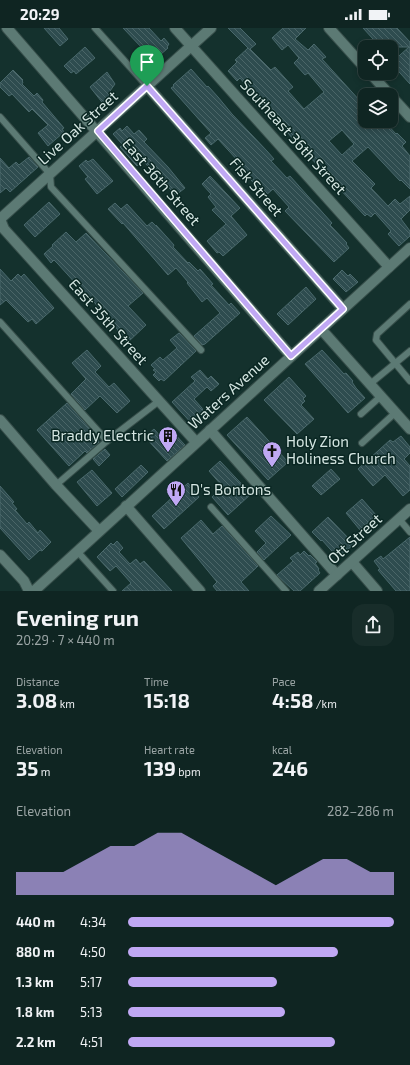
<!DOCTYPE html>
<html lang="en">
<head>
<meta charset="utf-8">
<style>
  body { margin:0; font-family:"Exo 2",sans-serif; background:#182d2a; color:#f1f3f6; height:100vh; display:flex; flex-direction:column; font-size:15px; white-space:nowrap }
  * { box-sizing:border-box; margin:0 }
  p { font-size:13px; color:#9ba5a5 }
  .icon { flex:none; width:22px; height:22px; fill:none; stroke:currentColor; stroke-width:2; stroke-linecap:round; stroke-linejoin:round }
  .map { position:relative; height:563px; overflow:hidden }
  .side { display:flex; flex-direction:column; background:#0f2522; flex:1 }
  .side>* { flex:none }
  .fabs { position:absolute; left:358px; top:12px; display:grid; gap:8px }
  .fabs a { display:grid; place-items:center; width:40px; height:40px; border-radius:8px; background:#0f2522; box-shadow:0 2px 6px #0003,0 0 0 1px #2f4240; font-size:20px }
  .pin { position:absolute; display:grid; place-items:center; width:34px; height:34px; color:#fff; margin:-41px -17px; border-radius:50% 50% 50% 0; rotate:-45deg; box-shadow:0 0 4px #0007 }
  .pin .icon { rotate:45deg }
  .round { display:grid; place-items:center; flex:none; width:42px; height:42px; border-radius:12px; background:#182d2a }
  .headline { display:flex; align-items:center; justify-content:space-between; height:68px; padding:0 16px }
  h1 { font-size:22px; font-weight:700; line-height:30px }
  .metrics { display:grid; grid-template-columns:repeat(3,1fr); gap:6px; height:68px; padding:4px 16px }
  .metrics div { display:grid; align-content:center }
  .metrics b { font-size:20px; font-weight:700 }
  .metrics small { font-size:11px; font-weight:400 }
  .metrics p { font-size:11px }
  .chart { height:112px; padding:8px 16px }
  .chart p { display:flex; justify-content:space-between }
  .chart svg { width:100%; height:72px; margin-top:4px; fill:#c0a8f4; opacity:.7 }
  ul { padding:0 16px; list-style:none; font-size:13px }
  li { display:grid; grid-template-columns:64px 48px 1fr; align-items:center; height:30px }
  li i { height:10px; border-radius:5px; background:#c0a8f4 }
  .status { display:flex; justify-content:space-between; align-items:center; height:28px; padding:0 20px; background:#0f2522; direction:ltr }
  .status svg { height:11px; fill:currentColor }
  .map>svg:first-child { display:block }
</style>
</head>
<body>
<div class="status"><b>20:29</b><svg viewBox="0 0 49 12"><path d="M0 12V9h3v3zM5 12V6h3v6zM10 12V3h3v9zM15 12V0h3v12zM26 1h20v11H26zM47 4h2v5h-2z"/></svg></div>
<div class="map">
<svg width="410" height="563" viewBox="0 0 410 563">
  <defs>
    <pattern id="building-back-hatch" width="6" height="6" patternUnits="userSpaceOnUse"><rect width="6" height="6" fill="#2e4c4f"/><path d="M-1 5l2 2M0 0l6 6M5-1l2 2" fill="none" stroke="#4b6668"/></pattern>
  </defs>
  <rect width="100%" height="100%" fill="#14312d"/>
  <g fill="url(#building-back-hatch)" stroke="#4a696c" fill-rule="evenodd">
    <path d="M44,0H59L68,11L60,18Z"/>
    <path d="M123,0H149L161,13L164,10L169,16L167,19L168,20L143,42L136,34L141,29L138,26L143,21Z"/>
    <path d="M228,0H240L256,16L250,21L271,42L275,39L293,59L288,63L304,81L324,64L308,45L305,47L294,35L299,30L288,17L282,22L272,10L283,0H306L295,11L308,22L314,16L326,29L322,31L361,74L365,70V93H384L396,106L397,105L406,114L402,118L410,128V161L401,152L400,153L368,119L352,133L375,156L371,160L388,178L395,171L400,176L410,168V182L401,191L410,203V208L399,218L388,206L391,203L375,185L371,189L367,186L365,188L294,112L281,97L283,96L265,76L264,78L240,50L237,53L228,43L237,34L235,32L248,20ZM342,102L354,116L342,127L329,113Z"/>
    <path d="M363,0H397L410,14V56L391,35L409,19H377L371,13L373,11Z"/>
    <path d="M85,19L95,30L76,46L74,43L71,45L64,38Z"/>
    <path d="M191,41L207,59L208,58L218,69L232,86L267,123L274,131L271,133L287,150L290,148L332,195L330,197L347,215L346,216L349,220L334,234L285,183L289,179L273,161L265,168L237,136L239,134L218,111L211,117L205,110L211,105L171,60L174,58L173,57Z"/>
    <path d="M13,42L23,52L22,53L23,54L22,56L34,68L37,65L43,72L42,74L64,100L62,101L64,104L48,118L38,105L48,97L32,81L29,84L12,66L9,68L0,59V55Z"/>
    <path d="M107,44L115,56L110,63L113,71L105,78L90,59Z"/>
    <path d="M127,98L134,106L139,102L147,111L144,114L168,139L185,160L176,167L143,133L137,138L120,119L123,117L113,106L120,100L122,103Z"/>
    <path d="M29,129L38,139L10,164L6,160L0,165V130L9,140L16,134L19,137Z"/>
    <path d="M93,131L113,153L97,166L85,151L88,149L79,138L86,132L88,134Z"/>
    <path d="M210,148L240,180L231,188L247,207L223,228L219,224L217,225L207,213L226,196L212,182L216,179L208,169L211,166L202,156Z"/>
    <path d="M49,174L60,186L35,209L24,197Z"/>
    <path d="M115,175L121,181L127,176L147,198L152,194L156,198V197L174,217L173,219L188,235L189,234L198,243L200,241L213,256L211,257L229,277L231,275L240,285L205,316L202,317L194,308L220,285L207,270L202,274L187,255L188,254L176,240L168,247L123,195L122,196L108,181Z"/>
    <path d="M66,204L76,214L86,205L143,265L128,278L146,297L127,315L117,303L118,302L88,267L87,268L58,236L54,232L51,235L44,226L53,218L52,217Z"/>
    <path d="M0,241L11,253L18,246L21,249L24,246L54,280L36,296L32,291L28,294L6,272L0,277Z"/>
    <path d="M342,242L348,248L350,246L358,254L346,264L333,251Z"/>
    <path d="M306,259L316,271L288,297L277,286Z"/>
    <path d="M179,305L196,323L164,353L161,351L159,353L153,347L156,344L153,342L155,341L151,337L160,329L163,332L177,320L170,312Z"/>
    <path d="M87,322L101,338L95,344L109,359L114,355L130,373L117,385L100,368L85,382L71,366L86,351L72,335Z"/>
    <path d="M322,322L344,346L346,345L353,353L352,354L356,360L365,370L348,385L305,336Z"/>
    <path d="M200,342L208,351L211,348L219,356L211,363L207,359L194,371L202,380L204,386L202,393L195,399L172,374L195,353L191,349Z"/>
    <path d="M289,349L306,368L303,371L305,373L301,377L314,391L297,406L264,372Z"/>
    <path d="M67,375L99,411L98,412L99,414L87,425L85,423L69,438L37,402Z"/>
    <path d="M247,389L288,434L268,452L227,407Z"/>
    <path d="M154,401L162,410L171,402L185,417L167,433L145,409Z"/>
    <path d="M401,408L410,419V425L404,431L410,438V462L403,468L385,447L373,458L358,441L390,412L393,414Z"/>
    <path d="M105,421L110,427L99,438L93,431Z"/>
    <path d="M220,433L251,466L228,487L212,469L223,459L209,443Z"/>
    <path d="M141,437L148,444L122,469L115,461Z"/>
    <path d="M331,441L340,451L321,467L312,458Z"/>
    <path d="M92,442L112,465L97,478L77,454Z"/>
    <path d="M188,455L199,469L164,501L152,488Z"/>
    <path d="M0,458L14,474L12,475L17,481L15,482L27,496L29,494L38,505L40,502L51,514L42,523L40,522L29,532L0,500Z"/>
    <path d="M362,471L376,487L360,502L346,485Z"/>
    <path d="M271,488L291,507L264,532L257,524L266,515L255,503Z"/>
    <path d="M328,489L354,516L338,530L322,512L321,513L312,504Z"/>
    <path d="M201,492L213,506L222,498L258,538L241,554L249,563H217L213,558L217,554L181,510Z"/>
    <path d="M410,509V563H396L378,542L380,541L374,533L381,528L383,531Z"/>
    <path d="M117,513L123,520L119,524L130,536L136,531L140,536L144,533L172,563H122L131,555L116,538L110,543L97,529L111,515L113,517Z"/>
    <path d="M304,523L309,528L310,527L317,534L315,535L319,541L318,542L320,545L300,563H294L277,547L293,533L290,530L298,524L300,527Z"/>
  </g>
  <g fill="none" stroke-linecap="round" stroke-linejoin="round">
    <defs>
      <g id="lane">
        <path d="M95,0L147,58"/>
        <path d="M0,89L50,146L51,159L201,322"/>
        <path d="M410,276L377,306L376,312L410,353"/>
        <path d="M0,294L107,413L56,457"/>
        <path d="M370,356L410,323"/>
        <path d="M361,386L381,368"/>
        <path d="M107,413L159,373"/>
        <path d="M362,415L395,385"/>
        <path d="M211,479L286,563"/>
        <path d="M399,491L410,504"/>
        <path d="M77,523L113,563"/>
      </g>
      <g id="street">
        <path d="M7,0L291,328"/>
        <path d="M175,0L389,239"/>
        <path d="M147,58L343,281"/>
        <path d="M0,191L4,201L196,414"/>
        <path d="M0,191L211,0"/>
        <path d="M321,301L410,401"/>
        <path d="M0,392L56,457L99,503"/>
        <path d="M210,402L337,547"/>
        <path d="M126,478L200,563"/>
        <path d="M0,527L24,553L29,563"/>
        <path d="M352,534L377,563"/>
        <path d="M319,563L410,481"/>
      </g>
      <g id="secondary">
        <path d="M329,0L365,40"/>
        <path d="M370,45L390,67"/>
        <path d="M391,68L410,89"/>
        <path d="M34,563L410,220"/>
      </g>
    </defs>
    <use href="#lane" stroke="#374e4a" stroke-width="8"/>
    <use href="#street" stroke="#374e4a" stroke-width="12"/>
    <use href="#secondary" stroke="#374e4a" stroke-width="12"/>
    <use href="#lane" stroke="#5c7a74" stroke-width="6"/>
    <use href="#street" stroke="#5c7a74" stroke-width="10"/>
    <use href="#secondary" stroke="#5c7a74" stroke-width="10"/>
  </g>
  <g fill="none" stroke-linecap="round" stroke-linejoin="round">
    <defs>
      <path id="route" d="M147,58L343,281L291,328L98,103Z"/>
    </defs>
    <use href="#route" stroke="#fff" stroke-width="8"/>
    <use href="#route" stroke="#c0a8f4" stroke-width="5"/>
  </g>
  <defs>
    <symbol id="building-pin" viewBox="-11 -11 22 30"><path d="M0 17L-7.5 6A9.5 9.5 0 1 1 7.5 6Z" fill="#c0a8f4" stroke="#0a2723"/><path d="M-4-6H4V6H1V3H-1V6H-4ZM-2.5-4.3h1.7v1.8h-1.7ZM.8-4.3h1.7v1.8H.8ZM-2.5-1h1.7V.8h-1.7ZM.8-1h1.7V.8H.8Z" fill="#111"/></symbol>
    <symbol id="church-pin" viewBox="-11 -11 22 30"><path d="M0 17L-7.5 6A9.5 9.5 0 1 1 7.5 6Z" fill="#c0a8f4" stroke="#0a2723"/><path d="M-1.2-6h2.4v3.5h3.3v2.4h-3.3V6h-2.4V-.1h-3.3v-2.4h3.3Z" fill="#111"/></symbol>
    <symbol id="restaurant-pin" viewBox="-11 -11 22 30"><path d="M0 17L-7.5 6A9.5 9.5 0 1 1 7.5 6Z" fill="#c0a8f4" stroke="#0a2723"/><path d="M-5-6h1v4h1v-4h1v4h1v-4h1v5L-1.5 .5V6h-2V.5L-5-1ZM5-6V6H3V1.5H1.5Q1.5-4 5-6Z" fill="#111"/></symbol>
  </defs>
  <g fill-rule="evenodd">
    <use href="#building-pin" x="157" y="397" width="22" height="30"/>
    <use href="#church-pin" x="261" y="412" width="22" height="30"/>
    <use href="#restaurant-pin" x="165" y="451" width="22" height="30"/>
  </g>
  <g text-anchor="middle" stroke-width="3" stroke-linejoin="round" paint-order="stroke">
    <g font-size="15" fill="#d5e6e2" stroke="#0a2723">
      <text transform="translate(78 100) rotate(-42)" y="5">Live Oak Street</text>
      <text transform="translate(293 109) rotate(48)" y="5">Southeast 36th Street</text>
      <text transform="translate(161 154) rotate(49)" y="5">East 36th Street</text>
      <text transform="translate(256 159) rotate(49)" y="5">Fisk Street</text>
      <text transform="translate(108 294) rotate(48)" y="5">East 35th Street</text>
      <text transform="translate(229 364) rotate(-42)" y="5">Waters Avenue</text>
      <text transform="translate(355 511) rotate(-42)" y="5">Ott Street</text>
    </g>
    <g font-size="15" fill="#d5e6e2" stroke="#0a2723" text-anchor="start">
      <text x="154" y="413" text-anchor="end">Braddy Electric</text>
      <text x="286" y="419">Holy Zion<tspan x="286" dy="17">Holiness Church</tspan></text>
      <text x="190" y="467">D's Bontons</text>
    </g>
  </g>
</svg>
<div class="fabs">
<a><svg class="icon" aria-label="locate" viewBox="0 0 24 24"><circle cx="12" cy="12" r="6"/><path d="M12 2v4M12 18v4M2 12h4M18 12h4"/></svg></a>
<a><svg class="icon" aria-label="layers" viewBox="0 0 24 24"><path d="M12 4l9 5-9 5-9-5zM3 14l9 5 9-5"/></svg></a>
</div>
<div class="pin" style="left:147px;top:58px;background:#1e9e55"><svg class="icon" aria-label="arrive" viewBox="0 0 24 24"><path d="M6 21V4h12l-3 4 3 4H6"/></svg></div>
</div>
<section class="side">
<div class="headline"><div><h1>Evening run</h1><p>20:29 · 7 × 440 m</p></div><a class="round"><svg class="icon" aria-label="share" viewBox="0 0 24 24"><path d="M12 15V3M7 8l5-5 5 5M5 13v7h14v-7"/></svg></a></div>
<div class="metrics">
<div><p>Distance</p><b>3.08<small> km</small></b></div>
<div><p>Time</p><b>15:18</b></div>
<div><p>Pace</p><b>4:58<small> /km</small></b></div>
</div>
<div class="metrics">
<div><p>Elevation</p><b>35<small> m</small></b></div>
<div><p>Heart rate</p><b>139<small> bpm</small></b></div>
<div><p>kcal</p><b>246</b></div>
</div>
<div class="chart"><p><span>Elevation</span>282–286 m</p>
<svg viewBox="0 0 160 44" preserveAspectRatio="none"><path d="M0 44V30L10 30L20 30L30 22L40 14L50 14L60 6L70 6L80 14L90 22L100 30L110 38L120 30L130 22L140 22L150 30L160 30V44z"/></svg>
</div>
<ul>
<li><b>440 m</b>4:34<i style="width:100%"></i></li>
<li><b>880 m</b>4:50<i style="width:79%"></i></li>
<li><b>1.3 km</b>5:17<i style="width:56%"></i></li>
<li><b>1.8 km</b>5:13<i style="width:59%"></i></li>
<li><b>2.2 km</b>4:51<i style="width:78%"></i></li>
</ul>
</section>
</body>
</html>
